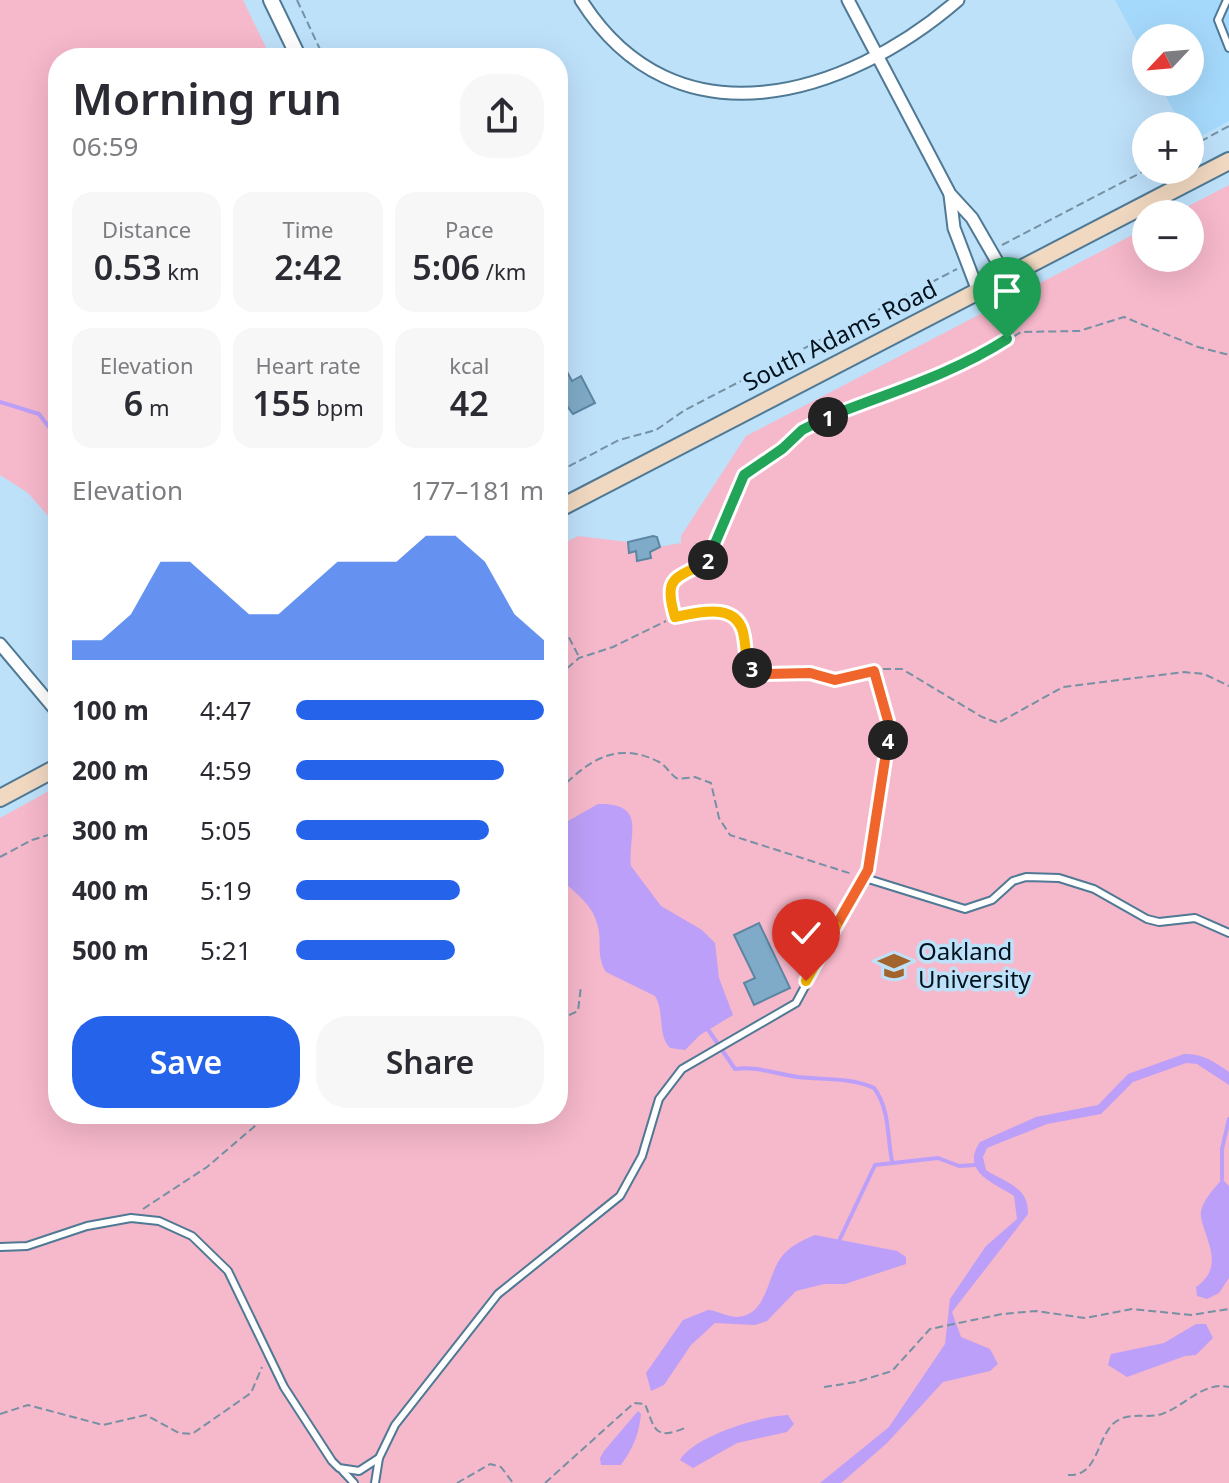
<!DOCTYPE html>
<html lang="en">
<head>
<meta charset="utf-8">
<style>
  body { margin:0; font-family:"Noto Sans",sans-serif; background:#f7f7f7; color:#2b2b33; height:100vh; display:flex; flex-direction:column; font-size:30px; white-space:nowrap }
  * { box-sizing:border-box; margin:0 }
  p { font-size:26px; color:#7c7c81 }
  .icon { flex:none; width:44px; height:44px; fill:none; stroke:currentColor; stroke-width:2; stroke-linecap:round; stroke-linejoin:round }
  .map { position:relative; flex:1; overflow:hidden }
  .drawer { position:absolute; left:48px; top:48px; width:520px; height:1076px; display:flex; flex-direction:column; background:#fff; border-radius:32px; box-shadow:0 8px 32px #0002 }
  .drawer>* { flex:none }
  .needle { width:52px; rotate:244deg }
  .buttons { position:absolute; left:1132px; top:24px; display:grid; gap:16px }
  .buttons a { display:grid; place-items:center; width:72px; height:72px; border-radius:50%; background:#fff; box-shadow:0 8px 32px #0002; font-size:40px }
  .pin { position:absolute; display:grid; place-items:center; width:68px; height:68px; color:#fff; margin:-82px -34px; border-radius:50% 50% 50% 0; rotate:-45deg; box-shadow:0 0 8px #0007 }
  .pin .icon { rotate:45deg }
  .km { position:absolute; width:40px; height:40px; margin:-20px; border-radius:50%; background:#222; color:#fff; font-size:22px; line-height:40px; text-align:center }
  .round { display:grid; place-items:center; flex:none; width:84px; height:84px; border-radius:32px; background:#f7f7f7 }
  .summary { display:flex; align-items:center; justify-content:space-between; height:136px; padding:0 24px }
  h1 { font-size:44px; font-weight:600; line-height:60px }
  .stats { display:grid; grid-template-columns:repeat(3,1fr); gap:12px; height:136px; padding:8px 24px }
  .stats div { display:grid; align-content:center; border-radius:20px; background:#f7f7f7; text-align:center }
  .stats b { font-size:34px; font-weight:600 }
  .stats small { font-size:22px; font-weight:400 }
  .stats p { font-size:22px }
  .chart { height:224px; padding:16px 24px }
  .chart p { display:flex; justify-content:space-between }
  .chart svg { width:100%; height:144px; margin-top:8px; fill:#2563eb; opacity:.7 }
  .cta { display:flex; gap:16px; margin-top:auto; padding:16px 24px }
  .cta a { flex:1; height:92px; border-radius:32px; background:#2563eb; color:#fff; font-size:32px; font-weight:600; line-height:92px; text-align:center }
  .cta a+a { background:#f7f7f7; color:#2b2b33 }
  ul { padding:0 24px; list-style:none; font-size:26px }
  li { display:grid; grid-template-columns:128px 96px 1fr; align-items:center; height:60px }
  li i { height:20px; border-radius:10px; background:#2563eb }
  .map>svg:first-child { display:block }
</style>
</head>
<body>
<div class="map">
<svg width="1229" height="1483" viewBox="0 0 1229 1483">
  <rect width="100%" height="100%" fill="#bee1fa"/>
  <path fill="#a5d9fc" d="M1115,0H1229V121L1190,142V126H1182L1158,82H1190V38H1146V58Z"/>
  <g fill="#f6b8cb">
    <path d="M0,0H243L271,58H58V527L28,493L0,475Z"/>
    <path d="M1229,185V1483H0V818L58,786V1114H558V546L578,536L628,542L629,552L636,551L638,561L651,558L653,548L681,543V536L746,436L1146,228V258H1190V214H1173Z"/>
  </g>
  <g fill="#bc9ff8">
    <path d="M598,804C649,803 627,836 631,866L661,906L702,930L715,943L719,978L733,1015L700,1035L685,1050L670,1048C657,1035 665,1012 655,996L606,972C596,956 602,944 598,927C593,903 574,893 558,876V821H568Z"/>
    <path d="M1184,1054C1202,1053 1215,1062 1229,1072V1085L1197,1064L1186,1063L1133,1082L1101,1114L1047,1124L987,1148L983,1157L986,1170C1005,1183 1029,1186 1028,1214L952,1312L961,1337L990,1349L998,1364L990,1371L943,1382L887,1443L847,1478L841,1483H820L889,1427L945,1344L950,1299L986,1246L1017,1219L1014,1196C994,1183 960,1172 980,1142L1036,1117L1098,1105L1128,1074Z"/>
    <path d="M1222,1179L1229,1186V1278L1219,1293L1207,1299L1197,1296L1196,1287C1226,1266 1205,1240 1201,1217C1199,1204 1214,1189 1222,1179Z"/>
    <path d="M815,1235L897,1251L906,1257V1264L845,1284H824L796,1291L767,1321L755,1325L715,1323L691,1345L664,1385L651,1391L646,1373L683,1320L708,1310C719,1311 727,1317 738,1317C767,1314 767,1278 780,1259C788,1247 802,1240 815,1235Z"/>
    <path d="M1196,1324H1206L1213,1338L1196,1355L1185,1356L1127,1377L1108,1365L1111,1354L1164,1343Z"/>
    <path d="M638,1411L641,1414C639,1434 633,1448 621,1465H601L600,1458L604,1451Z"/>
    <path d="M788,1415L794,1424L787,1432L737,1443L693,1468L680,1460C694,1436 760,1416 788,1415Z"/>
  </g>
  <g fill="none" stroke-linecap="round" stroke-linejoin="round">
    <g stroke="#bc9ff8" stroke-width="4">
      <path d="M0,402L39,414L58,439"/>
      <path d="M707,1028L735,1069C757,1066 776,1074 798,1077C823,1080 850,1077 874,1088C890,1109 887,1137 892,1161"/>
      <path d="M1222,1179V1149L1229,1119"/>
      <path d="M839,1241L875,1165L938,1158L959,1166L975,1165"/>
    </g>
  </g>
  <g fill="#7fabc8" stroke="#5c86a2" stroke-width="2">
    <path d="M566,370L572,381L581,376L595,403L573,414L564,402L558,405V374Z"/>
    <path d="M653,536L657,537L660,547L650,552L651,558L637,561L636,551L629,553L628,542Z"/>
    <path d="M759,923L790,988L754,1005L744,983L755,978L734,935Z"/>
  </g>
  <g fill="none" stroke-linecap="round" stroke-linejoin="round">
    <defs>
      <g id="service">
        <path d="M1227,0L1218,20L1229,48"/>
        <path d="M865,878L965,909L992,900L1013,881L1026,877L1059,878L1094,889L1147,919L1159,922L1195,918L1229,933"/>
        <path d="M0,1247L27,1246L87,1226L131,1218L159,1221L192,1236L228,1271L284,1387L332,1461L339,1468L359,1471L379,1458"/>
        <path d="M342,1470L354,1483"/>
        <path d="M375,1483L379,1458L395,1425L498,1294L620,1196L642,1156L659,1099L682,1069L796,1003L868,870L888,747V721L874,671L835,680L810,673H758C720,644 778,597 675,617"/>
      </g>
      <g id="minor">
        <path d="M581,0C675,149 846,97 958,0"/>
        <path d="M848,0L950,194L972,218L1006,277"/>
        <path d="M950,195L954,228L978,291"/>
        <path d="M0,644L58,713"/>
      </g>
      <path id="tertiary" d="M271,0L299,58"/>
      <g id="secondary">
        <path d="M558,509L1229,161"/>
        <path d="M0,798L58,767"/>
      </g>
    </defs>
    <use href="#service" stroke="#4f7994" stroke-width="10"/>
    <use href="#minor" stroke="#4f7994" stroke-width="15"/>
    <use href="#tertiary" stroke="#4f7994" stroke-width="18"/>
    <use href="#secondary" stroke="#4f7994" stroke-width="20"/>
    <g stroke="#7691a4" stroke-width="2" stroke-dasharray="8 4" stroke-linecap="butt">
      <path d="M297,0L324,58"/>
      <path d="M1190,147L1229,126"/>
      <path d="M1002,245L1146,170"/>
      <path d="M558,472L619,440L656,430L685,410L957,269"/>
      <path d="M672,609V581C684,568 702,568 712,553L744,475L758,462L782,449L802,430L853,406L886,397L943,369L977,359L1021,332L1079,331L1124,317L1198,347L1229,355"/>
      <path d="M558,616L579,657"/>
      <path d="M883,669H902L982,717L998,723L1063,687L1184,672L1204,674L1229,686"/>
      <path d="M558,676L579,658L613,647L666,621"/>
      <path d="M558,791C588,761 616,740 659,762C667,766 670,775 678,779L695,777L711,783L719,818L730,835L852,874"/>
      <path d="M0,857L32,840L58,832"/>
      <path d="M558,1020L578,1011L581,986"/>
      <path d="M143,1209L207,1167L269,1114"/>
      <path d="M824,1387L856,1382L892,1371L930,1329L1002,1314L1036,1311L1085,1318L1132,1309L1191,1315L1229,1309"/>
      <path d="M0,1414L28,1405L103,1425L146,1415L179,1433L192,1434L251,1393L262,1367"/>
      <path d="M1068,1475C1098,1477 1096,1439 1114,1423C1128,1411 1145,1419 1162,1414C1185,1406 1203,1381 1229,1387"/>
      <path d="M457,1483L490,1464L501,1467L513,1483"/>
      <path d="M545,1483L634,1403L645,1404C655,1428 653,1441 685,1428"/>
    </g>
    <use href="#service" stroke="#fff" stroke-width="6"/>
    <use href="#minor" stroke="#fff" stroke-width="11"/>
    <use href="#tertiary" stroke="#fff" stroke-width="14"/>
    <use href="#secondary" stroke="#f1d8c1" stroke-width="16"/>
  </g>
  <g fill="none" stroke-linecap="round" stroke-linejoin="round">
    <defs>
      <path id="split-1" d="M828,417C888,393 953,374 1007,339"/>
      <path id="split-2" d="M708,560L744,475L782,449L802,430L828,417"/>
      <path id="split-3" d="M708,560C678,580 662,573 675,617C700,612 739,601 744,637C746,649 745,658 752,668"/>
      <path id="split-4" d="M752,668L766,674L810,673L835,680L874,671L888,721V740"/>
      <path id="split-5" d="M836,926L868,870L888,740"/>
      <path id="split-6" d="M806,981L836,926"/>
    </defs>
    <use href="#split-1" stroke="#fff" stroke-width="16"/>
    <use href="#split-2" stroke="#fff" stroke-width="16"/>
    <use href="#split-3" stroke="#fff" stroke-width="16"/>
    <use href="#split-4" stroke="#fff" stroke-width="16"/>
    <use href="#split-5" stroke="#fff" stroke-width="16"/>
    <use href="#split-6" stroke="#fff" stroke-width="16"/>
    <use href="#split-1" stroke="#22a559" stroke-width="10"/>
    <use href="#split-2" stroke="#22a559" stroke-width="10"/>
    <use href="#split-3" stroke="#f5b400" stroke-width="10"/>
    <use href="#split-4" stroke="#f0652b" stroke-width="10"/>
    <use href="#split-5" stroke="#f0652b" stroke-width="10"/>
    <use href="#split-6" stroke="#f5b400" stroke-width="10"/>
  </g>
  <defs>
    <symbol id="university-bare" viewBox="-9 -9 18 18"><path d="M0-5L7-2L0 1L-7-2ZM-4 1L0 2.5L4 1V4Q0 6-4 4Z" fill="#a3632c" stroke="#bee1fa" stroke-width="2.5" paint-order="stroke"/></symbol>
  </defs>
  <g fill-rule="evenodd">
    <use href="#university-bare" x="872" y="944" width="44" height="44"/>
  </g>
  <g text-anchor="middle" stroke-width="7" stroke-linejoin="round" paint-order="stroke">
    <g font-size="24" fill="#03121d" stroke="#bee1fa">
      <text transform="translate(840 336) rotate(-27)" y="8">South Adams Road</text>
    </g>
    <g font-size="24" fill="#03121d" stroke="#bee1fa" text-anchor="start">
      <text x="918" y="960">Oakland<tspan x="918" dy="28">University</tspan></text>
    </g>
  </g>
</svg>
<div class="buttons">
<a><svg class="needle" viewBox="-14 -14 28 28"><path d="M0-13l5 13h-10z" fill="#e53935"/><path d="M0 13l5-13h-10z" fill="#7c7c81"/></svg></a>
<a>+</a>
<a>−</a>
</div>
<div class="pin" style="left:1007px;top:339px;background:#1e9e55"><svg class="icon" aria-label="arrive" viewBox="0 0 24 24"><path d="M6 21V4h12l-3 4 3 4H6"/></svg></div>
<div class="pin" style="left:806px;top:981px;background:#d93025"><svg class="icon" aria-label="check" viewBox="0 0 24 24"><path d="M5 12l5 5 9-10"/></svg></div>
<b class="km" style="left:828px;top:417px">1</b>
<b class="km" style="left:708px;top:560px">2</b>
<b class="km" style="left:752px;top:668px">3</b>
<b class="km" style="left:888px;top:740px">4</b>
<section class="drawer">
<div class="summary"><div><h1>Morning run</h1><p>06:59</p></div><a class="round"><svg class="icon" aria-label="share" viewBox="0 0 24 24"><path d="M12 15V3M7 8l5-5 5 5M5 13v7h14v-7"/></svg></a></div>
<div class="stats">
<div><p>Distance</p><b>0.53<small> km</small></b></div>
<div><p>Time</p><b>2:42</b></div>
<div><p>Pace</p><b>5:06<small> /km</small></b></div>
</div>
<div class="stats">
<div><p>Elevation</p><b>6<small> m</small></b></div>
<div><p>Heart rate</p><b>155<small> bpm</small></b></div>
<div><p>kcal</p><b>42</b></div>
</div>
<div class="chart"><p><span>Elevation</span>177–181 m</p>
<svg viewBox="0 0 160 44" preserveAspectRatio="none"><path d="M0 44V38L10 38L20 30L30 14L40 14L50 22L60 30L70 30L80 22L90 14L100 14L110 14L120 6L130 6L140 14L150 30L160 38V44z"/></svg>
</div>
<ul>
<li><b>100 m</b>4:47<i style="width:100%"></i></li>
<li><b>200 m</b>4:59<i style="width:84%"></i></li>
<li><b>300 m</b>5:05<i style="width:78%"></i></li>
<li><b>400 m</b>5:19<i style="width:66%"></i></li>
<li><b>500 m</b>5:21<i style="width:64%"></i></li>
</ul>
<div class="cta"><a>Save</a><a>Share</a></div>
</section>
</div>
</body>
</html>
